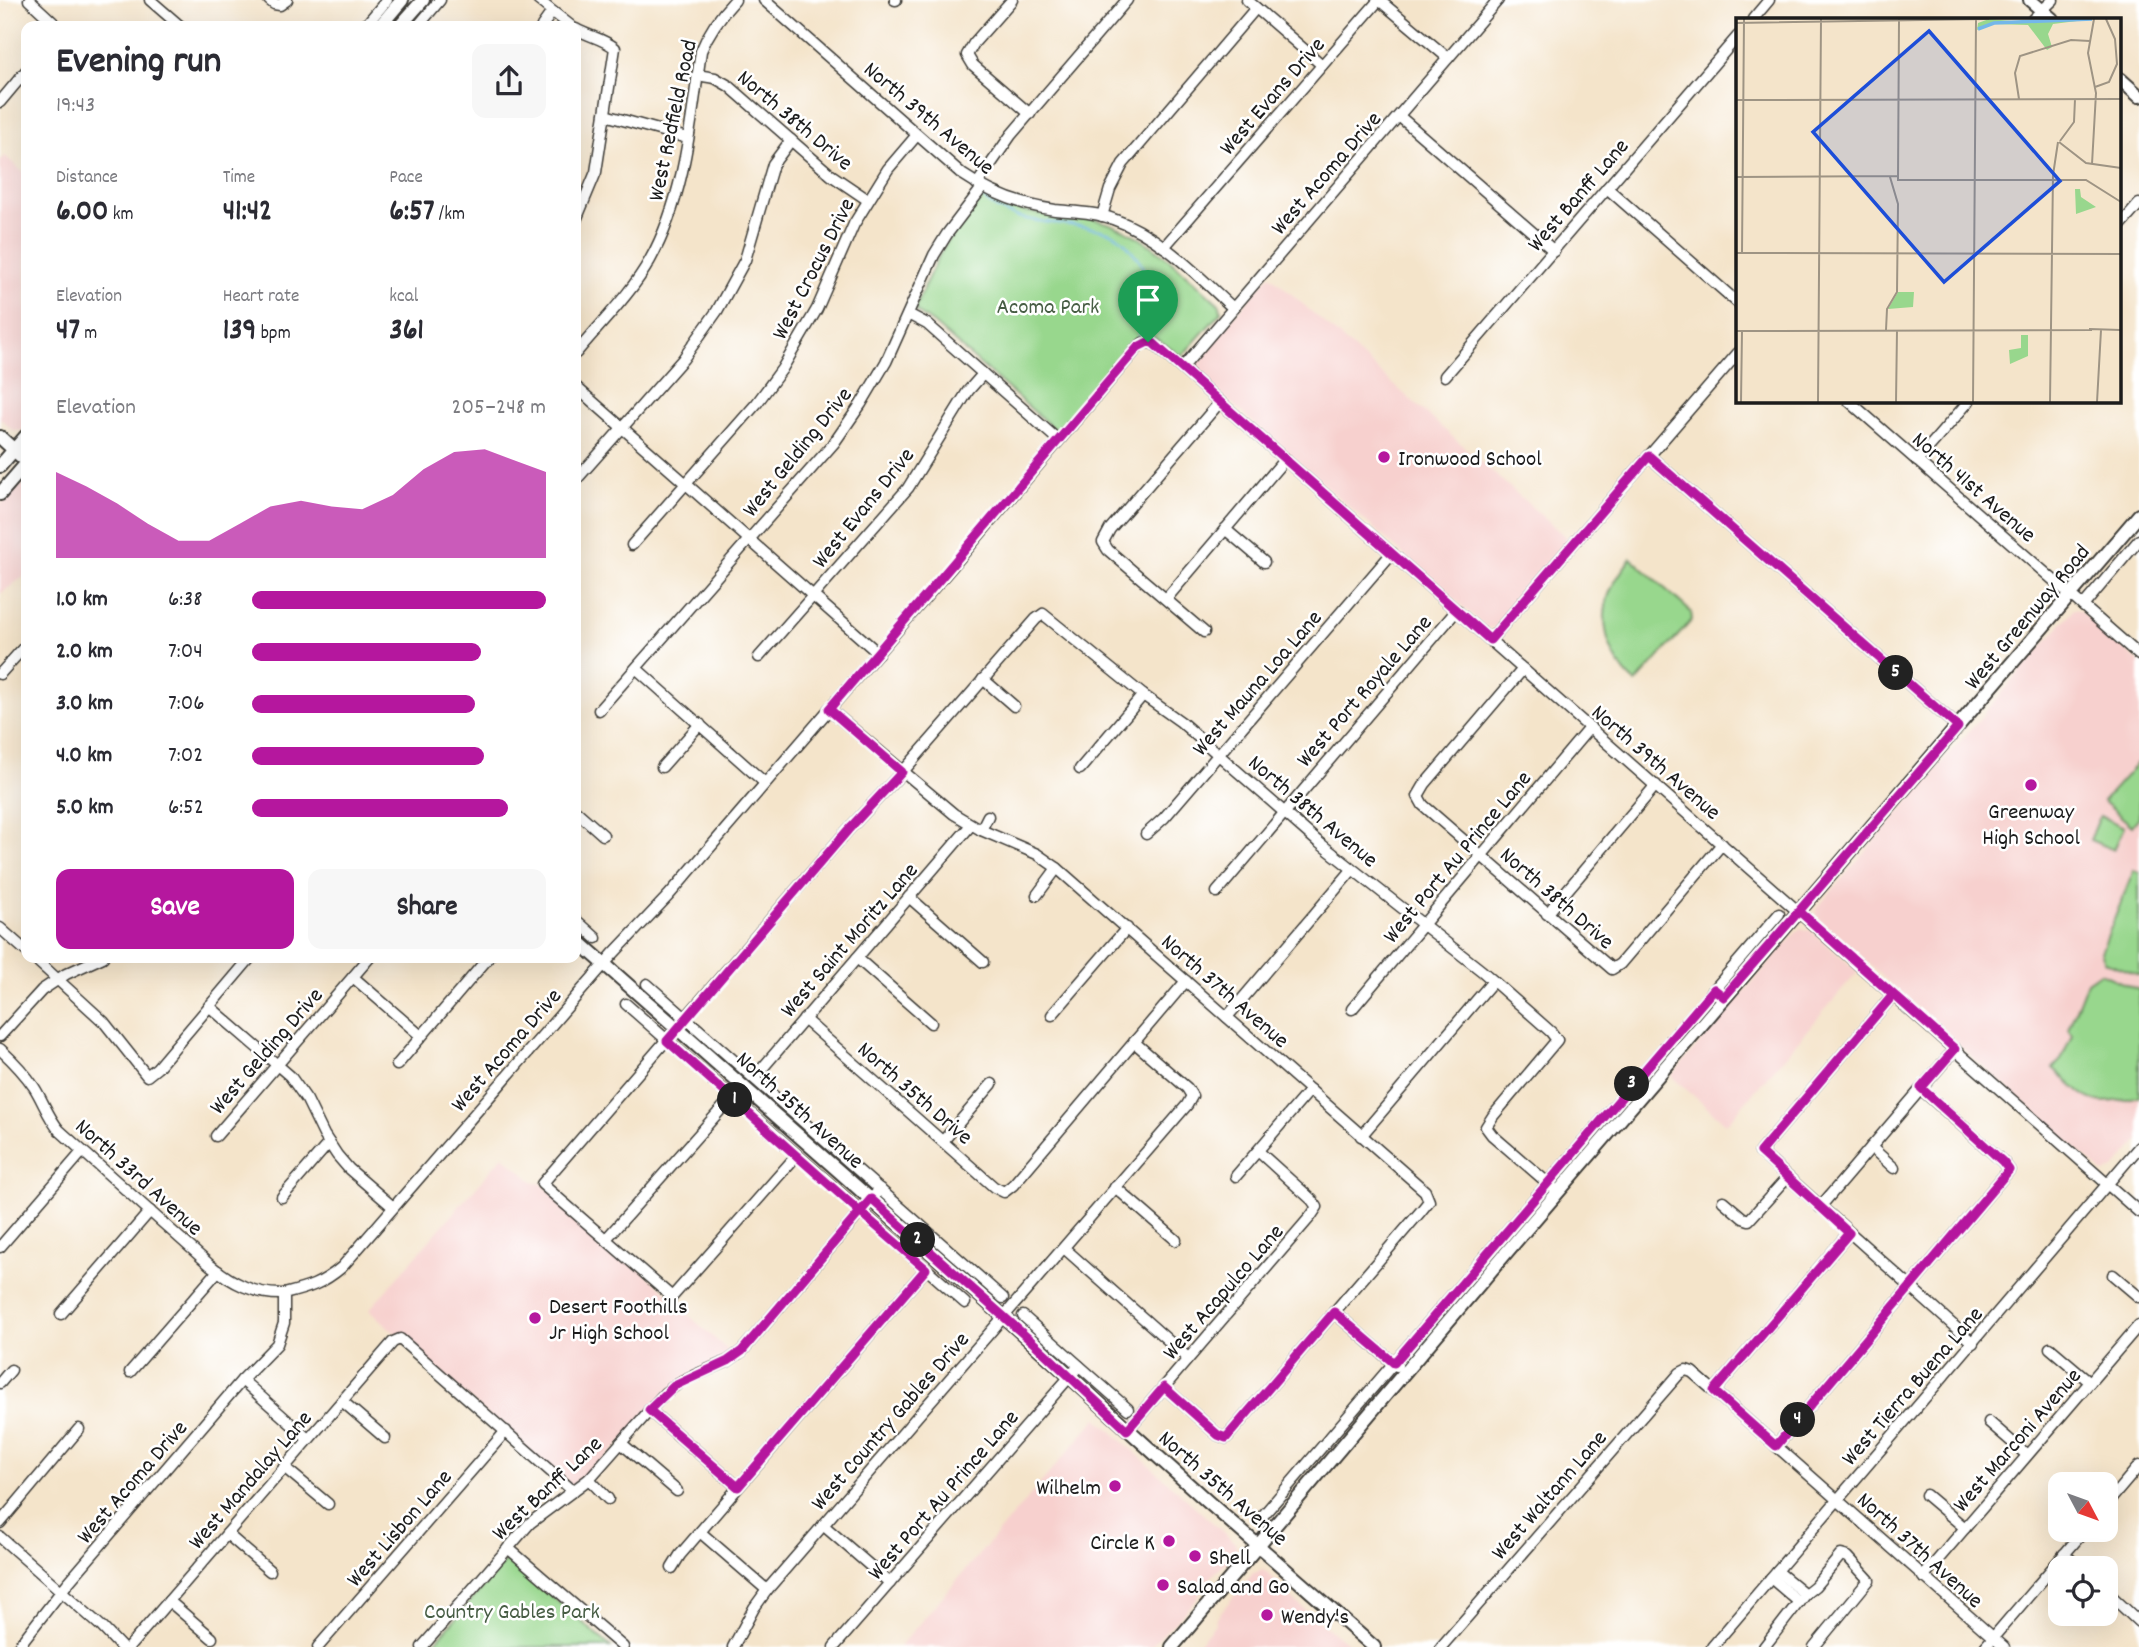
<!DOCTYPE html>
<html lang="en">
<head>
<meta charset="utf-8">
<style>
  body { margin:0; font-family:Dekko,sans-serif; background:#f7f7f7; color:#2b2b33; height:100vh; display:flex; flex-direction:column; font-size:26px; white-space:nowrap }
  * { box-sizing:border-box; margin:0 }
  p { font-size:23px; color:#7c7c81 }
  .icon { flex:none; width:38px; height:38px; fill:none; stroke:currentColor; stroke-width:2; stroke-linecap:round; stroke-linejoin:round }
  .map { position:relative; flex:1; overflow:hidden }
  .side { position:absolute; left:21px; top:21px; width:560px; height:942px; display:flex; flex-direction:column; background:#fff; border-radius:14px; box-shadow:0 7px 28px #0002 }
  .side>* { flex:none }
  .needle { width:46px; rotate:131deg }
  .controls { position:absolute; left:2048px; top:1472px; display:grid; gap:14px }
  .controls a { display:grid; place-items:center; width:70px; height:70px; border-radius:14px; background:#fff; box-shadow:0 7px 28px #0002; font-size:35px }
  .pin { position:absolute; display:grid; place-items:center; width:60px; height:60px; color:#fff; margin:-72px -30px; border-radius:50% 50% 50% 0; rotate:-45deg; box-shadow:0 0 7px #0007 }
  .pin .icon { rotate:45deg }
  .km { position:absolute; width:35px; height:35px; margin:-18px; border-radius:50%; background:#222; color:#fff; font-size:19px; line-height:35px; text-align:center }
  .round { display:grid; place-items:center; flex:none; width:74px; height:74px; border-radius:14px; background:#f7f7f7 }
  .overview { display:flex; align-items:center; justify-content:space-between; height:119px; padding:0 35px }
  h1 { font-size:38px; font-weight:800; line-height:52px }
  .stats { display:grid; grid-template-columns:repeat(3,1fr); gap:10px; height:119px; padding:7px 35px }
  .stats div { display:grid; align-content:center }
  .stats b { font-size:30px; font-weight:800 }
  .stats small { font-size:19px; font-weight:400 }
  .stats p { font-size:19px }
  .chart { height:196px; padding:14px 35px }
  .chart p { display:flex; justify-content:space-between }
  .chart svg { width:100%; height:126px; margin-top:7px; fill:#b5179e; opacity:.7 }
  .cta { display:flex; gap:14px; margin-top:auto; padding:14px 35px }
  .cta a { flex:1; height:80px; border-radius:14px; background:#b5179e; color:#fff; font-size:28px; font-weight:800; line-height:80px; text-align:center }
  .cta a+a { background:#f7f7f7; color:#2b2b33 }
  ul { padding:0 35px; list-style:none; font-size:23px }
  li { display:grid; grid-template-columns:112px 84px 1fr; align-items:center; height:52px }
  li i { height:18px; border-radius:9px; background:#b5179e }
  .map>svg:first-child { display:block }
</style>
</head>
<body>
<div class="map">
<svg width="2139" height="1647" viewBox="0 0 2139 1647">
  <rect width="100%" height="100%" fill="#fff"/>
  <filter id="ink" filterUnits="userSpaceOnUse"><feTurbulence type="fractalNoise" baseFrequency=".0143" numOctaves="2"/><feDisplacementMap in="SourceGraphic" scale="14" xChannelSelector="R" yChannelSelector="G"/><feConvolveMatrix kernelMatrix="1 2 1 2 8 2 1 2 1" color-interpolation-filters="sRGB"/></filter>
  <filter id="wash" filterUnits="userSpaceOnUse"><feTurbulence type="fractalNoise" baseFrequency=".00686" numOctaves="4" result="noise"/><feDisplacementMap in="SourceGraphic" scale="28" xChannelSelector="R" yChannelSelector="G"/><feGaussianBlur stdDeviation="1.57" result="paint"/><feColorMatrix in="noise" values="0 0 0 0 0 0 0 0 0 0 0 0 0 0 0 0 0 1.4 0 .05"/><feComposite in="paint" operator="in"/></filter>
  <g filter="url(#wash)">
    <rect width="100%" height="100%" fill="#f4e4ca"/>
    <g fill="#f7d0ce">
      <path d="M5,156L26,175V427L21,431L13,430L0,418V162Z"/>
      <path d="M1270,275L1569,540L1495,627L1487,628L1194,370V363Z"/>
      <path d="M18,485H26V575L0,594V505Z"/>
      <path d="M2074,609L2080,610L2139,662V1140L2114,1169L2106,1173H2103L1821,922L1816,915L1817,908Z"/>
      <path d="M1800,928L1811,931L1858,972L1726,1124L1671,1076Z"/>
      <path d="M503,1156L535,1183L542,1184L672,1297L684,1311L734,1356L682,1381L573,1491L369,1310Z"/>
      <path d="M1097,1418L1235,1543L1237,1549L1235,1555L1216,1572L1204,1585L1196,1600L1150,1647H899Z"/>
      <path d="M1263,1570L1268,1573L1282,1590L1324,1626L1353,1647H1195L1215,1624L1216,1618L1253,1573Z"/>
    </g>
    <g fill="#98d78d" stroke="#5a7a54" stroke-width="2">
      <path d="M983,197C997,199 1010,208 1023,211C1046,216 1070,215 1093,219C1145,230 1182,271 1220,305L1221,312L1183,355H1178C1165,345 1156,333 1139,338L1060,427L1054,429L934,324L917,312L915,308C931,269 951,225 983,197Z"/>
      <path d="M1631,558L1691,612L1692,620L1636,683C1611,663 1597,623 1610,592C1615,579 1623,569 1631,558Z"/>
      <path d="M2139,761V817L2132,826L2103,801Z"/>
      <path d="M2100,816L2124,827L2114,850L2090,840Z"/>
      <path d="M2134,870L2139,873V975L2105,962L2101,952Z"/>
      <path d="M2100,973L2139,990V1096C2089,1110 2088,1099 2053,1068L2061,1060L2072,1035L2068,1029L2087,982Z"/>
      <path d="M510,1560L611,1647H431L505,1561Z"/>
    </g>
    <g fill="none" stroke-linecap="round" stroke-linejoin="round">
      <path stroke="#74b7e9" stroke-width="2" d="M981,196C1007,224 1051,221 1086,227C1096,229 1109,230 1117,236C1124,241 1131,249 1136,256C1155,280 1148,311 1138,337"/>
    </g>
  </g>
  <g filter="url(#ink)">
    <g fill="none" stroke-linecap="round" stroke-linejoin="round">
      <defs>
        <g id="minor">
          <path d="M29,0L57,26"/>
          <path d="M150,0L180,26"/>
          <path d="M269,0L274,4L280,5L287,0"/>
          <path d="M538,0L571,26"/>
          <path d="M764,0L962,174C991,194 1020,205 1055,210C1075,212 1095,212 1113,219C1160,235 1197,275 1233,308"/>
          <path d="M895,0H896"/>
          <path d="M1012,0L974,43L967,55L973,65L1030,114"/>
          <path d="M1247,0L1322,65"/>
          <path d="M1379,0L1448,58"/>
          <path d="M1753,19L1769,0"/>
          <path d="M2033,19L2053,0"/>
          <path d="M365,26L387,0"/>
          <path d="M418,26L440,0"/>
          <path d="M542,26L552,12"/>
          <path d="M576,29C588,36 604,39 615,48L596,172L576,220"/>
          <path d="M697,75L715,78L729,86L831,175L868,200"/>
          <path d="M0,102L26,71"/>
          <path d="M605,115L687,138"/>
          <path d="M1399,116L1554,251"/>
          <path d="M977,184L1011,135L1127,0"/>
          <path d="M1607,188L1738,303"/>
          <path d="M1102,216L1110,189L1123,164L1256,8"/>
          <path d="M2120,226L2139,204"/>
          <path d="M1164,247L1379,0"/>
          <path d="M908,314L927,324L1058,440"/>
          <path d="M576,353C601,323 631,294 650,260C685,197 691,121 701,51C709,31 720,16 735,0"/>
          <path d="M1182,368L1498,0"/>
          <path d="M1445,376L1738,36"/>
          <path d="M576,387L878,653"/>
          <path d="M1849,401L2139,655"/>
          <path d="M1649,456L1958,727"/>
          <path d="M1917,461L1969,401"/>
          <path d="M576,480L683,359L717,311L745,260L773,164L791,140"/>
          <path d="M1225,529L1264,562"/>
          <path d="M632,545L757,403L782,369L817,309L854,224L888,169L917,135"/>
          <path d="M1166,599L1285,459"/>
          <path d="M2083,606L2139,540"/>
          <path d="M1204,632L1108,550L1103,542L1110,529L1220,402"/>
          <path d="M1490,640L1738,353"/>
          <path d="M759,657L908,488L968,391L983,374"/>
          <path d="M637,669L765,783"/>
          <path d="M1523,669L1425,784L1418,796L1423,805L1612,969L1620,964L1722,844"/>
          <path d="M0,674L26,645"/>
          <path d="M983,679L1014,706"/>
          <path d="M829,709L954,814L981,830L1037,854L1057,868L1425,1191L1429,1201L1421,1211L1226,1438L1218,1435L1164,1387"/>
          <path d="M599,710L834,443L861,404L886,362L934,255L947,234L982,188"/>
          <path d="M662,767L700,724"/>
          <path d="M1080,769L1143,695"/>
          <path d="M576,811L603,835"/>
          <path d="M981,830L988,816"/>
          <path d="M1146,834L1164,818L1392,553"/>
          <path d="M1217,892L1457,610"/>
          <path d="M1037,895L1057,868"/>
          <path d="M909,897L983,962"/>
          <path d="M1547,914L1656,785"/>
          <path d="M576,920L596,938"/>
          <path d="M0,928L26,951"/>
          <path d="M33,957L104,1022L147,1076L157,1068L251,957"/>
          <path d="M857,958L931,1023"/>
          <path d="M353,977L421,1036"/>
          <path d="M647,984L1003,1298"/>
          <path d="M1893,995L1760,1152L1973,1343"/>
          <path d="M626,1004L965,1303"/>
          <path d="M209,1006L290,1076L307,1100L324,1135L337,1155L349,1169L393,1207"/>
          <path d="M1352,1009L1590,727"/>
          <path d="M1052,1015L1127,928"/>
          <path d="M1227,1017L1352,870"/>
          <path d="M804,1019L994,1187L1004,1192L1013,1185L1186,981"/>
          <path d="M0,1036L42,990L66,974L103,957"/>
          <path d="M0,1049C13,1061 24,1072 34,1087C43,1101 48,1117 59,1130L210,1265C232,1283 255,1295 284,1294"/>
          <path d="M397,1065L489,957"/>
          <path d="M754,1078L971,825"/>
          <path d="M216,1136L370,957"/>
          <path d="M1361,1136L1493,981"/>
          <path d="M943,1141L992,1084"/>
          <path d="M1871,1147L1894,1168"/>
          <path d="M797,1155L672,1297L542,1184L848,830L907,767L1036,619L1043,614L1143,695L1181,722L1317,841L1482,971L1551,1032L1557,1040L1493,1116L1486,1127L1492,1135L1558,1192"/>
          <path d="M1236,1176L1310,1090"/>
          <path d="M1115,1187L1176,1240"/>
          <path d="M282,1197L329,1143"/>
          <path d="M1723,1201L1743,1218L1749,1220L1787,1178"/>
          <path d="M1820,1207L1955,1049"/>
          <path d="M606,1239L732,1097"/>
          <path d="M0,1247L82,1152"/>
          <path d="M1064,1248L1188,1358"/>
          <path d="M2113,1275L2139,1297"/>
          <path d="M1334,1312L1397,1366"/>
          <path d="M61,1314L150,1211"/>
          <path d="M1023,1316L1128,1409"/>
          <path d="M2050,1348L2090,1382"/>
          <path d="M130,1372L218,1271"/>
          <path d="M242,1380L308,1439"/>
          <path d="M0,1383L11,1370"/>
          <path d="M1714,1391L1849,1233"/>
          <path d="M342,1401L385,1438"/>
          <path d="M649,1410L738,1487"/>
          <path d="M1989,1422L2027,1455"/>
          <path d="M1127,1430L1311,1216L1317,1207L1312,1200L1258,1151"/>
          <path d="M621,1443L677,1491"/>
          <path d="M1776,1446L2009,1170L2003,1162L1921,1089"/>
          <path d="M284,1467L328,1504"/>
          <path d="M589,1479L608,1499"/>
          <path d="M1926,1495L1965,1528"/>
          <path d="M2105,1506L2139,1466"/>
          <path d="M1260,1519L1779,914"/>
          <path d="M0,1523L79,1429"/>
          <path d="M823,1525L890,1583"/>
          <path d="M700,1532L767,1590"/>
          <path d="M227,1534L270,1571"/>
          <path d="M0,1537L102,1627L121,1647"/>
          <path d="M508,1548L623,1647"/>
          <path d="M2064,1554L2080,1568"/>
          <path d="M672,1568L680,1555L926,1269"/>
          <path d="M1777,1571L1805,1594"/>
          <path d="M1923,1577L2139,1325"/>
          <path d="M1771,1578L1799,1602"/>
          <path d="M2105,1590L2139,1622"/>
          <path d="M169,1601L212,1638"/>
          <path d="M18,1647L67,1584L242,1380L277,1344L284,1323V1294C308,1288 322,1284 342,1267L613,954L669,895L963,554L1138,347L1143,343H1153L2139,1212"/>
          <path d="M129,1647L393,1342L400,1339L573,1491"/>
          <path d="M318,1647L506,1431"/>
          <path d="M422,1647L530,1523L589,1479L665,1393L682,1381L728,1361L742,1351L880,1189"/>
          <path d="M733,1647L754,1608L767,1590L1187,1105L1192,1096L1187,1088L1134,1042"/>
          <path d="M834,1647L1079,1366"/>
          <path d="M1441,1647L1680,1373L1686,1370L1692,1372L1714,1391L2004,1647"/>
          <path d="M1712,1647L2139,1147"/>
          <path d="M1764,1647L1805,1594L1815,1586L1841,1555L1848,1557L1869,1580L1814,1647"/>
          <path d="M1985,1647L2085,1530"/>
        </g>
        <g id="major">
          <path d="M2030,0L2052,19"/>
          <path d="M380,26L402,0"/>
          <path d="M400,26L423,0"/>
          <path d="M2120,79L2139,96"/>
          <path d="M0,437L26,461"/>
          <path d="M0,466L26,436"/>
          <path d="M0,494L26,464"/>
          <path d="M576,939L1004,1317L1207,1501L1374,1647"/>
          <path d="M1172,1647L1522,1234L2139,515"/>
        </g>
      </defs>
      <use href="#minor" stroke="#3c3a36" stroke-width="13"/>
      <use href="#major" stroke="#3c3a36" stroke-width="16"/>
      <use href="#minor" stroke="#fff" stroke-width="10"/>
      <use href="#major" stroke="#fff" stroke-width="12"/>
    </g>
  </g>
  <g fill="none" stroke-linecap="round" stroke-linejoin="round" filter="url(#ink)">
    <defs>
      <path id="route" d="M1148,342L1138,347L829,709L902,772L848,830L667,1041L860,1212L742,1351L728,1361L674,1386L649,1410L738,1487L926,1269L860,1212L871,1199L1038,1347L1127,1430L1164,1387L1218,1435L1226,1438L1334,1312L1394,1363L1714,989L1724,997L1799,911L1893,995L1760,1152L1849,1233L1714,1391L1776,1446L2009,1170L2003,1162L1921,1088L1955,1049L1799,911L1958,727L1649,456L1490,640L1153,343L1148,342"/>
    </defs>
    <use href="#route" stroke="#fff" stroke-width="14"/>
    <use href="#route" stroke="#b5179e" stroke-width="9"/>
  </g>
  <g fill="#b5179e" stroke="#fff" stroke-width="2.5">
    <circle cx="1384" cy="457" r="7"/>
    <circle cx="2031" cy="785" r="7"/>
    <circle cx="535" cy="1318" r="7"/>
    <circle cx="1115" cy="1486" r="7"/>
    <circle cx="1169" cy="1541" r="7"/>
    <circle cx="1195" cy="1556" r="7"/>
    <circle cx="1163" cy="1585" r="7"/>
    <circle cx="1267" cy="1615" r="7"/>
  </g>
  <g text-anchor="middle" stroke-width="5" stroke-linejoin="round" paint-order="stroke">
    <g font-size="23" fill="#1c1c1c" stroke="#fff">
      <text transform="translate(1271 95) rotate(-49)" y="8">West Evans Drive</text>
      <text transform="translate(930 117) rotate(40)" y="8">North 39th Avenue</text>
      <text transform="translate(796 119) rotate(40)" y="8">North 38th Drive</text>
      <text transform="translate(671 120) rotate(-78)" y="8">West Redfield Road</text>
      <text transform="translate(1325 172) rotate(-49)" y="8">West Acoma Drive</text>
      <text transform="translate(1577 194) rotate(-49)" y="8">West Banff Lane</text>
      <text transform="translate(812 268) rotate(-63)" y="8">West Crocus Drive</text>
      <text transform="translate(796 451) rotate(-51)" y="8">West Gelding Drive</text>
      <text transform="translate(1975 486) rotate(41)" y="8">North 41st Avenue</text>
      <text transform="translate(862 507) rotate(-51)" y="8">West Evans Drive</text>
      <text transform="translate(2026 616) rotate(-50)" y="8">West Greenway Road</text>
      <text transform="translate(1256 682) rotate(-49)" y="8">West Mauna Loa Lane</text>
      <text transform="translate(1363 690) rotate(-49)" y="8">West Port Royale Lane</text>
      <text transform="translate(1657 761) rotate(41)" y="8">North 39th Avenue</text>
      <text transform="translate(1314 810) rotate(40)" y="8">North 38th Avenue</text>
      <text transform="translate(1456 856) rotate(-50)" y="8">West Port Au Prince Lane</text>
      <text transform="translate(1558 897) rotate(41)" y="8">North 38th Drive</text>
      <text transform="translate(848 939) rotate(-49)" y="8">West Saint Moritz Lane</text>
      <text transform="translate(1226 990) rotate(41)" y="8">North 37th Avenue</text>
      <text transform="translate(505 1049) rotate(-49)" y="8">West Acoma Drive</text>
      <text transform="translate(265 1050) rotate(-49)" y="8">West Gelding Drive</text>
      <text transform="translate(916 1092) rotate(41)" y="8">North 35th Drive</text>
      <text transform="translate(801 1109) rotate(42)" y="8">North 35th Avenue</text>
      <text transform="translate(140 1176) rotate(42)" y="8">North 33rd Avenue</text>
      <text transform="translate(1222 1291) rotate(-49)" y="8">West Acapulco Lane</text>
      <text transform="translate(1911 1385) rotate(-49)" y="8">West Tierra Buena Lane</text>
      <text transform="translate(889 1420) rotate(-49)" y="8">West Country Gables Drive</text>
      <text transform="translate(2016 1439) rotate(-49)" y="8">West Marconi Avenue</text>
      <text transform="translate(249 1479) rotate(-49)" y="8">West Mandalay Lane</text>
      <text transform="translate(131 1481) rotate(-49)" y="8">West Acoma Drive</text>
      <text transform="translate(546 1487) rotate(-43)" y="8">West Banff Lane</text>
      <text transform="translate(1224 1487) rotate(41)" y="8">North 35th Avenue</text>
      <text transform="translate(942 1494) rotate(-49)" y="8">West Port Au Prince Lane</text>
      <text transform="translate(1548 1494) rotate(-49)" y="8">West Waltann Lane</text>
      <text transform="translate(398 1527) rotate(-49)" y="8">West Lisbon Lane</text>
      <text transform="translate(1921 1549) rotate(42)" y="8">North 37th Avenue</text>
    </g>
    <g font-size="23" fill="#475d44" stroke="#fff">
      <text x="1048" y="313">Acoma Park</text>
      <text x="512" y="1618">Country Gables Park</text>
    </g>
    <g font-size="23" fill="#1c1c1c" stroke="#fff" text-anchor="start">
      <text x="1398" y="465">Ironwood School</text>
      <text x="2031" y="818" text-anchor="middle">Greenway<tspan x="2031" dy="26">High School</tspan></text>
      <text x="549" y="1313">Desert Foothills<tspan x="549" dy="26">Jr High School</tspan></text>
      <text x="1101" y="1494" text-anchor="end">Wilhelm</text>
      <text x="1155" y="1549" text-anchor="end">Circle K</text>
      <text x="1209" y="1564">Shell</text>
      <text x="1177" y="1593">Salad and Go</text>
      <text x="1281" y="1623">Wendy's</text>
    </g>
  </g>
  <g transform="translate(1736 18)">
    <rect width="385" height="385" fill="#f4e4ca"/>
    <path d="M253,1L287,4L357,1L317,6L312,16L316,29L311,32L292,7L258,6L241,12L242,5ZM339,171H344L345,179L360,189L340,196ZM162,274H178L177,289L152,291ZM285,317H292V338L274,346L273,332L285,330Z" fill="#98d78d"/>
    <path fill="none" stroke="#74b7e9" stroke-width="3.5" d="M242,11L258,5L356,1"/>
    <path fill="none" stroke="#9e9484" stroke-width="2" d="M163,1L162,162H350L385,184M0,5L253,1M359,69L373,64L381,46L379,21L370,1M283,81L279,55L284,38L335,22L354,23M0,82L385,81M324,123L338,104L339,81M323,124L350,145L385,150M356,146L360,75L352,35L358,1M0,159L162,158M0,235L385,236M6,235L8,1M353,311L385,312M150,312L151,291L161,274L162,186L154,159M0,313L356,312M5,384L6,313M82,384L85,1M160,384L161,312M237,384L240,1M314,384L317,157L322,124M361,384L365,312"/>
    <path fill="#1d4ed8" fill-opacity="0.15" stroke="#1d4ed8" stroke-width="3.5" d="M193,13L324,163L208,264L77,114Z"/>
    <rect width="385" height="385" fill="none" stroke="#1c1c1c" stroke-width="3.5"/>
  </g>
</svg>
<div class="controls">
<a><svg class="needle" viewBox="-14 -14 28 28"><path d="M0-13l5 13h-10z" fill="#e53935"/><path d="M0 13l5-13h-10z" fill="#7c7c81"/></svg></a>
<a><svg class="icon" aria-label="locate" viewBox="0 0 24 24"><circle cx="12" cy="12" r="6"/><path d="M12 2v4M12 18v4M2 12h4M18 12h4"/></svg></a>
</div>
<div class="pin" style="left:1148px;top:342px;background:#1e9e55"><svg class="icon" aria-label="arrive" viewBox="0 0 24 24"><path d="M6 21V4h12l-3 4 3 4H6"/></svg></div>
<b class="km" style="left:735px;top:1100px">1</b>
<b class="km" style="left:918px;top:1240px">2</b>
<b class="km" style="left:1632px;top:1084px">3</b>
<b class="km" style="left:1798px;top:1420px">4</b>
<b class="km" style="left:1896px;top:673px">5</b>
<section class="side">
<div class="overview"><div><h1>Evening run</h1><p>19:43</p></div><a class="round"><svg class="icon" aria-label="share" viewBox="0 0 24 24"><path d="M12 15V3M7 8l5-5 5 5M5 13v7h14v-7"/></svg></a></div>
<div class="stats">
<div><p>Distance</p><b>6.00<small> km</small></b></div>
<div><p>Time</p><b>41:42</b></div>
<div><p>Pace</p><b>6:57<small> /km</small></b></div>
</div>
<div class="stats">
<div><p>Elevation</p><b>47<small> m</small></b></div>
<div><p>Heart rate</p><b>139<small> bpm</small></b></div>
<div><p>kcal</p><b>361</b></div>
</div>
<div class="chart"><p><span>Elevation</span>205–248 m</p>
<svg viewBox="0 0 160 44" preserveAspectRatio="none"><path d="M0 44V14L10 19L20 25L30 32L40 38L50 38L60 32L70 26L80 24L90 26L100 27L110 22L120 13L130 7L140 6L150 10L160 14V44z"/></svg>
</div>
<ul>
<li><b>1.0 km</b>6:38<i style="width:100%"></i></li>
<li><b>2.0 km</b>7:04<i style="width:78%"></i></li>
<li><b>3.0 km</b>7:06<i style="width:76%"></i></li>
<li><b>4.0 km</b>7:02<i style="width:79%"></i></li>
<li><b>5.0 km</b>6:52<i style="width:87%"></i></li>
</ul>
<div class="cta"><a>Save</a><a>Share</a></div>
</section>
</div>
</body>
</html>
